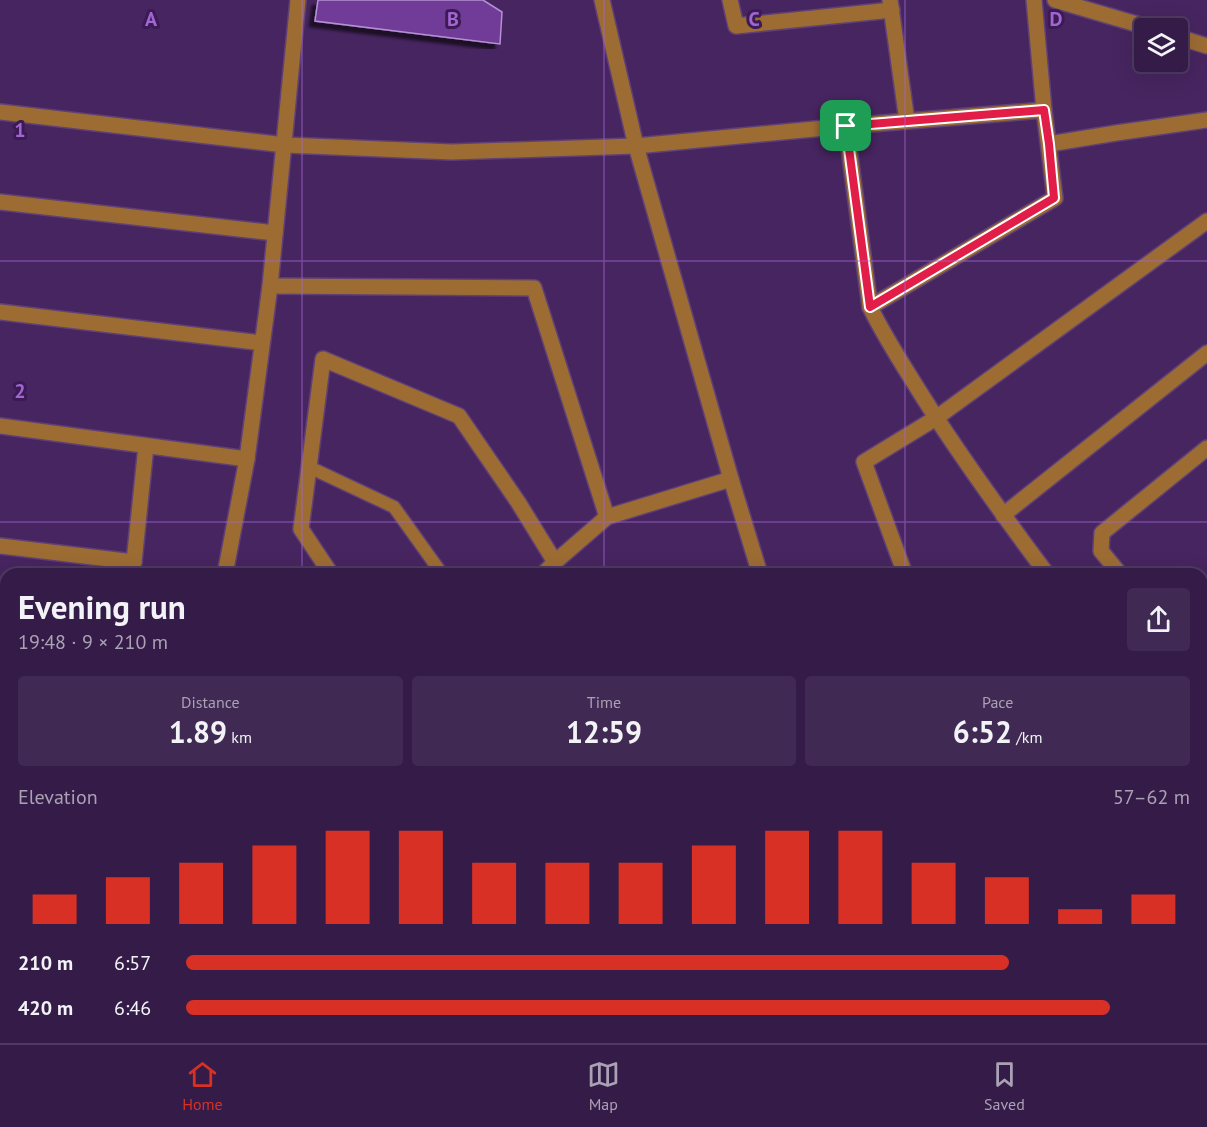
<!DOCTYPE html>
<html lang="en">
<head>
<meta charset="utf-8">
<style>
  body { margin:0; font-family:"PT Sans",sans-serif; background:#402952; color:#f1f3f6; height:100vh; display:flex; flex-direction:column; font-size:22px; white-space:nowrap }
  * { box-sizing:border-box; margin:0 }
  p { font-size:20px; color:#aaa1b4 }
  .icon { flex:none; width:33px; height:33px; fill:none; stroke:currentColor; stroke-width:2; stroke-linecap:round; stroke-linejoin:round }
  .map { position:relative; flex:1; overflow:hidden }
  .sheet { position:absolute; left:0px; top:568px; width:1208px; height:476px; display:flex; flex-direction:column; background:#351c48; border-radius:18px 18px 0 0; box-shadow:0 6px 24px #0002,0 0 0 2px #4f3a60 }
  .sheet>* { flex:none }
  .tools { position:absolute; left:1134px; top:18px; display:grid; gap:12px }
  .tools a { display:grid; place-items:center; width:54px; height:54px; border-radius:6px; background:#351c48; box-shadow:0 6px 24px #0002,0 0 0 2px #4f3a60; font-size:30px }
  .pin { position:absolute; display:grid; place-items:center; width:51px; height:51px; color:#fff; margin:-26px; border-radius:12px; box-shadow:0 3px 9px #0006 }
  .round { display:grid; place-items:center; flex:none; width:63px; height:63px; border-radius:6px; background:#402952 }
  .summary { display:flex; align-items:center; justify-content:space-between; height:102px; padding:0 18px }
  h1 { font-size:33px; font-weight:600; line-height:45px }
  .metrics { display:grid; grid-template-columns:repeat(3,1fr); gap:9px; height:102px; padding:6px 18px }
  .metrics div { display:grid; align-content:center; border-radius:6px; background:#402952; text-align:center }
  .metrics b { font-size:30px; font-weight:600 }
  .metrics small { font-size:16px; font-weight:400 }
  .metrics p { font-size:16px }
  .chart { height:168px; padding:12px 18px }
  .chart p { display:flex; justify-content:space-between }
  .chart svg { width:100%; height:108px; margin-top:6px; stroke:#d93025; stroke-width:6 }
  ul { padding:0 18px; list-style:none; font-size:20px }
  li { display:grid; grid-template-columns:96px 72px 1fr; align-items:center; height:45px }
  li i { height:15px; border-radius:8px; background:#d93025 }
  .tab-bar { display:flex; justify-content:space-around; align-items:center; height:84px; border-top:2px solid #4f3a60; background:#351c48; font-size:16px; color:#aaa1b4 }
  .tab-bar a { display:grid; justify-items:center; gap:3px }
  .tab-bar .on { color:#d93025 }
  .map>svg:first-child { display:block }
</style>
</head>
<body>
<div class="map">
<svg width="1207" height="1043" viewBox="0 0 1207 1043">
  <defs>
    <filter id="shadow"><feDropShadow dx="-5.5" dy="5.5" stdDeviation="1.5" flood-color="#0009"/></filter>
  </defs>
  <rect width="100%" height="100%" fill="#472560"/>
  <path fill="#713b98" stroke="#b590d4" stroke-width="1.5" filter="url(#shadow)" d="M318,0H483L502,12L500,44L315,21Z"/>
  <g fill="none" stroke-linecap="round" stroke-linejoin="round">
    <defs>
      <g id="service">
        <path d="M309,467L394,507L442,574"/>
        <path d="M0,747L6,748"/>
        <path d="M0,833L6,835"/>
      </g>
      <g id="minor">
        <path d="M730,0L736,26L892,10"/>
        <path d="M890,0L907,121"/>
        <path d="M1055,0L1150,28"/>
        <path d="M1178,37L1207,46"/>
        <path d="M1044,110L846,126L870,307C885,338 903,365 921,394C960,456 1003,515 1047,574"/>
        <path d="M1049,144L1116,133L1207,120"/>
        <path d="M0,202L275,233"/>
        <path d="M270,286L534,288L607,517"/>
        <path d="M870,307L1055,198L1044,110L1034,0"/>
        <path d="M0,312L262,343"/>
        <path d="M0,426L247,459"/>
        <path d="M1003,515L1207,353"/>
        <path d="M0,546L134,562"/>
        <path d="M129,574L134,562L146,446"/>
        <path d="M225,574L247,459L270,286L298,0"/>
        <path d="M331,574L301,529L323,359L459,416L518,502L555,562"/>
        <path d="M543,574L555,562L607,517L731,479"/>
        <path d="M905,574L864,462L936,418L1207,221"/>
        <path d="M1120,574L1101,551L1102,533L1207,448"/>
        <path d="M0,666L6,668"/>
        <path d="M1202,673L1207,679"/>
        <path d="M1202,770L1207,763"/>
        <path d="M0,932L6,933"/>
        <path d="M1202,936H1207"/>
        <path d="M1202,998L1207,1037"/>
        <path d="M0,1031L6,1033"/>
        <path d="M17,1038L29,1043"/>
        <path d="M427,1038L428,1043"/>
        <path d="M236,1043L238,1038"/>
      </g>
      <g id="tertiary">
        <path d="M602,0L636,146L731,479L760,574"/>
        <path d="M0,112L285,145L452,152L636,146L846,126"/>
        <path d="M832,1038L833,1043"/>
        <path d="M872,1038V1043"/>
      </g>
    </defs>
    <use href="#service" stroke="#5f4176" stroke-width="15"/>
    <use href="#minor" stroke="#5f4176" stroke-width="18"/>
    <use href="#tertiary" stroke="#5f4176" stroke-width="18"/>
    <use href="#service" stroke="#9c6c33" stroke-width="12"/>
    <use href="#minor" stroke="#9c6c33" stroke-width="15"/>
    <use href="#tertiary" stroke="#9c6c33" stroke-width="15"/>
  </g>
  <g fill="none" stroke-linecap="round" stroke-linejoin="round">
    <defs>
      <path id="route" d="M1044,110L1049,144L1054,198L870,307L846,126Z"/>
    </defs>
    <use href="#route" stroke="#fff" stroke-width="12"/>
    <use href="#route" stroke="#e11d48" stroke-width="8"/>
  </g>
  <path fill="none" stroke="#a066d1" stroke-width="1.5" stroke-opacity="0.55" d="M302,0V574M604,0V574M905,0V574M0,261H1207M0,522H1207M0,782H6M1202,782H1207M302,1038V1043M604,1038V1043M905,1038V1043"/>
  <g font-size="20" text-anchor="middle" font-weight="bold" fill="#a066d1" stroke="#3c1a54" stroke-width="6" stroke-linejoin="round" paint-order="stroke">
    <text x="151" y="26">A</text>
    <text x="453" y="26">B</text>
    <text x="754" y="26">C</text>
    <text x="1056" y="26">D</text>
    <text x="20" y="137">1</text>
    <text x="20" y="398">2</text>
  </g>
</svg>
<div class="tools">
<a><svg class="icon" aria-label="layers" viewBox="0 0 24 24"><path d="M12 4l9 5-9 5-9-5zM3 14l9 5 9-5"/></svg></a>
</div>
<div class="pin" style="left:846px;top:126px;background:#1e9e55"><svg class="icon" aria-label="arrive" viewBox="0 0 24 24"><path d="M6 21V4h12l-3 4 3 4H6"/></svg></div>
<section class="sheet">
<div class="summary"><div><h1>Evening run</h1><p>19:48 · 9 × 210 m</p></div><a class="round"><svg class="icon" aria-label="share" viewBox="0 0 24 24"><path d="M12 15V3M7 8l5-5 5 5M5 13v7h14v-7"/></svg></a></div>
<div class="metrics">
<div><p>Distance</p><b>1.89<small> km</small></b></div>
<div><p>Time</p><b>12:59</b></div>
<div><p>Pace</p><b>6:52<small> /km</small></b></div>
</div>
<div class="chart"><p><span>Elevation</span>57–62 m</p>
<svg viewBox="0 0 160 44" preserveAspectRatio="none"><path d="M5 44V32M15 44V25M25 44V19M35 44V12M45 44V6M55 44V6M65 44V19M75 44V19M85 44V19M95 44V12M105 44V6M115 44V6M125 44V19M135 44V25M145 44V38M155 44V32"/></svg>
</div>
<ul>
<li><b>210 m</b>6:57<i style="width:82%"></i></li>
<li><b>420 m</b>6:46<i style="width:92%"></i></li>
</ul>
</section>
</div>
<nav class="tab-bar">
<a class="on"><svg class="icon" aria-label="home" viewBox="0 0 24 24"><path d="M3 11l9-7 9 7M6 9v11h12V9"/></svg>Home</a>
<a><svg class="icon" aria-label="map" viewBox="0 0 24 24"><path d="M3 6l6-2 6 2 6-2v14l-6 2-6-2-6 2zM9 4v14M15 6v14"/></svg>Map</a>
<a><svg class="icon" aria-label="saved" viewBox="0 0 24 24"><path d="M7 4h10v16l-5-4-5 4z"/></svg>Saved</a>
</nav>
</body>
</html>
